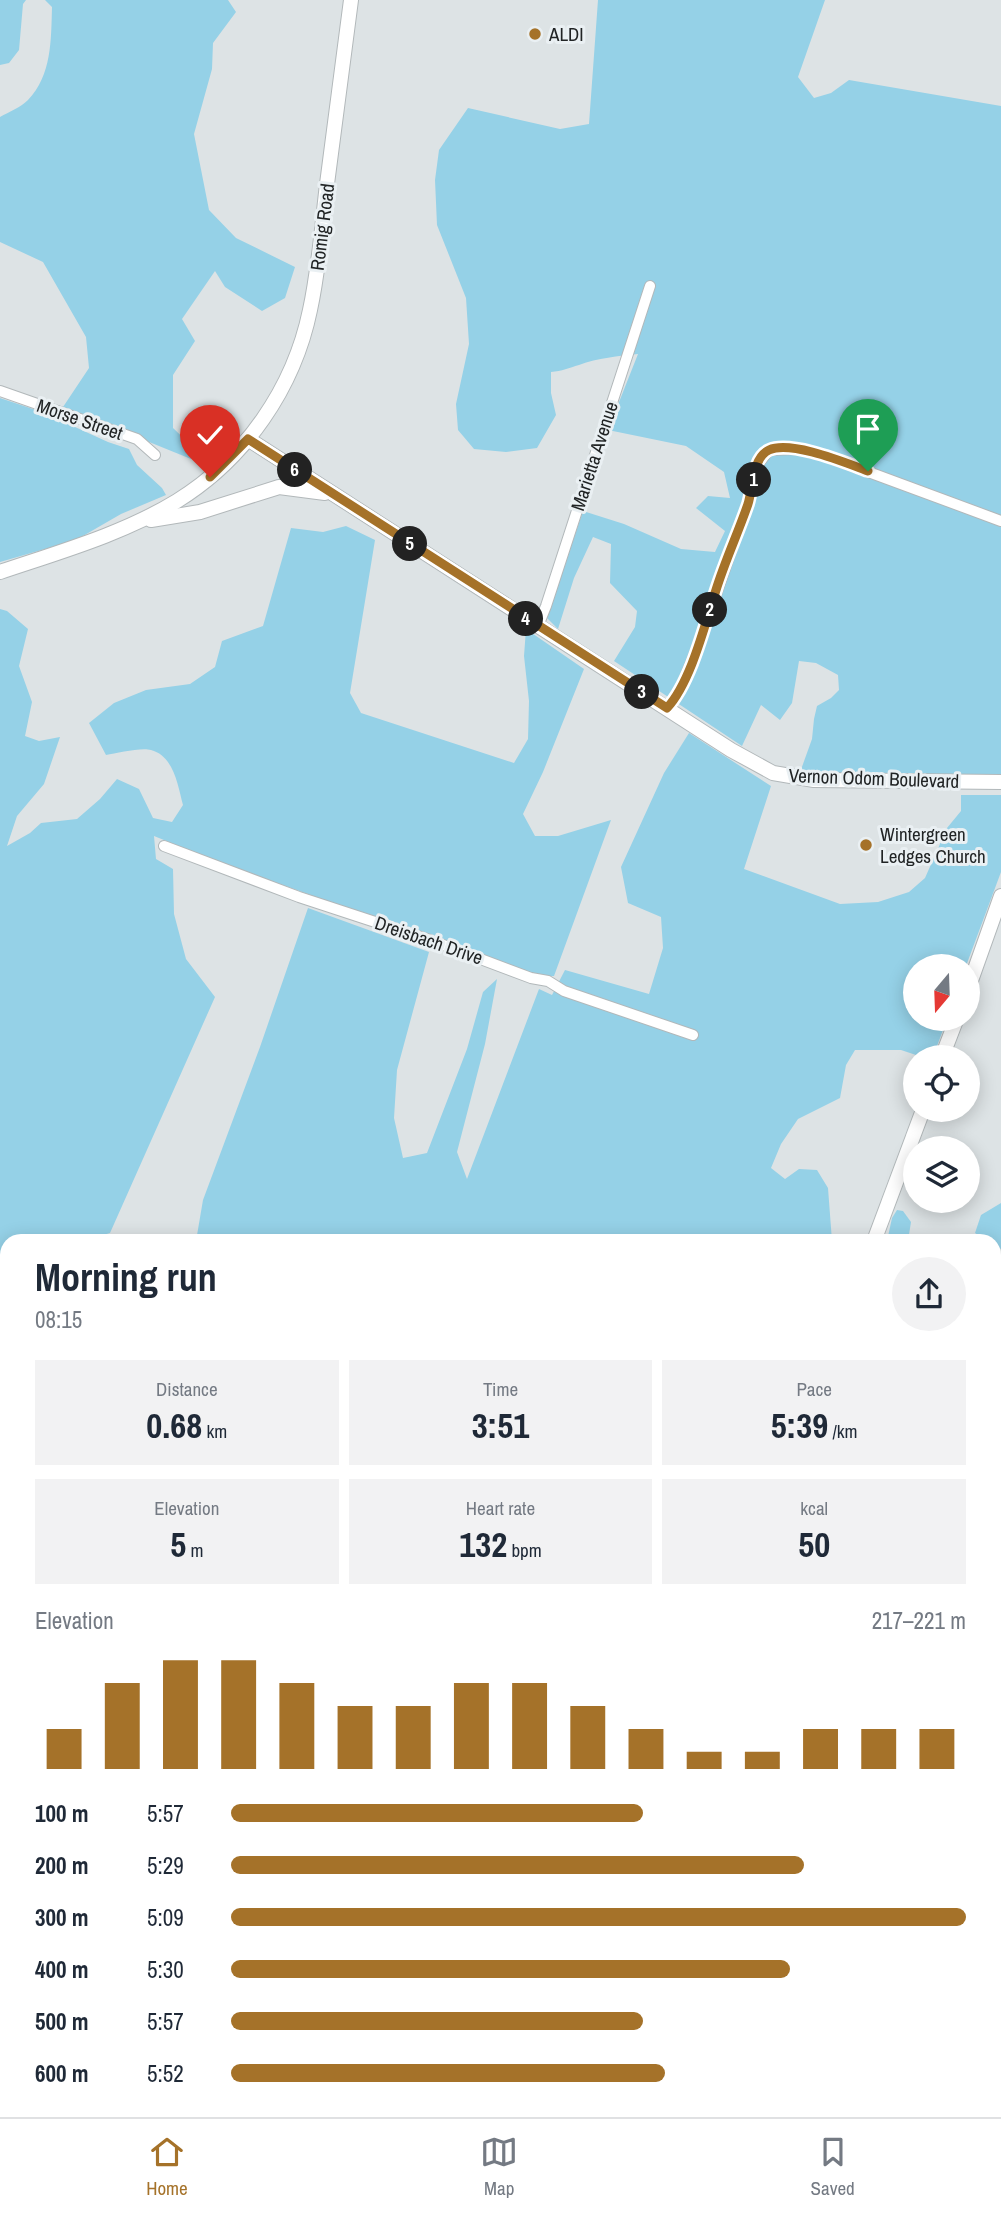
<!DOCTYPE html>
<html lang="en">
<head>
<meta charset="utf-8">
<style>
  body { margin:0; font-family:"Archivo Narrow",sans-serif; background:#f2f2f3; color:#1f2937; height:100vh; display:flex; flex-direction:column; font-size:26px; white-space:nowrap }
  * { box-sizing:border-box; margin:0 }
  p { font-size:23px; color:#747a83 }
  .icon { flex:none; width:38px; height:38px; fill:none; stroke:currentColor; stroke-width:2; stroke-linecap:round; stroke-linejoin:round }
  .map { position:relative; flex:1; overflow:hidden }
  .panel { position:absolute; left:0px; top:1234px; width:1001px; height:884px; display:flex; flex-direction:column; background:#fff; border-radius:21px 21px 0 0; box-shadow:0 4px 18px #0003 }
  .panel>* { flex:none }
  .needle { width:46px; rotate:199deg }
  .tools { position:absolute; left:903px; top:954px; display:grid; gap:14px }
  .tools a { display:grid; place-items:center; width:77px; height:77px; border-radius:50%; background:#fff; box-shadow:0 4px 18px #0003; font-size:35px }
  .pin { position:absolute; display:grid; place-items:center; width:60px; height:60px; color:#fff; margin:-72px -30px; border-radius:50% 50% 50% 0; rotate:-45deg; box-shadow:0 0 7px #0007 }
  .pin .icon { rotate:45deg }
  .km { position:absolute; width:35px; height:35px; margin:-18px; border-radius:50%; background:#222; color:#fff; font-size:19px; line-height:35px; text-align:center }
  .round { display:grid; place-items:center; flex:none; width:74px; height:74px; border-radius:37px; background:#f2f2f3 }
  .summary { display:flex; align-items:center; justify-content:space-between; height:119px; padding:0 35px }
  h1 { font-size:38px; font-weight:800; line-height:52px }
  .metrics { display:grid; grid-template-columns:repeat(3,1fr); gap:10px; height:119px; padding:7px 35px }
  .metrics div { display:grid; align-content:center; border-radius:0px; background:#f2f2f3; text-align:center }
  .metrics b { font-size:35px; font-weight:800 }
  .metrics small { font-size:19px; font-weight:400 }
  .metrics p { font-size:19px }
  .chart { height:196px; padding:14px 35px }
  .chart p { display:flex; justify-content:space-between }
  .chart svg { width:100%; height:126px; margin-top:7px; stroke:#a57229; stroke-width:6 }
  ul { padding:0 35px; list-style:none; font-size:23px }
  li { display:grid; grid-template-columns:112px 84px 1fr; align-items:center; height:52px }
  li i { height:18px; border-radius:9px; background:#a57229 }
  .tabs { display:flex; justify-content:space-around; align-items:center; height:98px; border-top:2px solid #e0e1e3; background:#fff; font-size:19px; color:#747a83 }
  .tabs a { display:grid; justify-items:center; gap:4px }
  .tabs .current { color:#a57229 }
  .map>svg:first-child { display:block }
</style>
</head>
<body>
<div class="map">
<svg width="1001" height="2117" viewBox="0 0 1001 2117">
  <rect width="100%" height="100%" fill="#dde3e5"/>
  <g fill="#95d1e7">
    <path d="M0,0H26L23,4L19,50L9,63L0,65Z"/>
    <path d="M45,0H228L236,12L213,43L212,69L194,134L209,210L236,238L295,267L285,298L262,311L225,287L215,271L182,319L195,341L173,375V428L197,451L191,459L63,407L89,368L86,337L43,262L0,242V117C9,112 21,107 28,100C52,75 51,40 52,7Z"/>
    <path d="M598,0H825L798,77L814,98L831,93L849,80L1001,106V780L798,778L812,739L814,719L817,706L831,698L839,690L838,675L816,663L799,661L792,703L780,720L761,705L742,746L614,661L635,627L637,611L610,583L611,544L593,537L574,578L558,629L547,618L583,511L624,524L681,549L715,552L725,531L696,508L708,496L730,498L724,472L686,446L608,430L638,354C618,356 598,358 579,365C569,368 562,371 551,372V393L556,415L537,448L506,452L474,449L458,430L456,404L469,344L466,298L437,225L435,180L439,150L468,108L560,129L589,124Z"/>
    <path d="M0,398L42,412L108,442L129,449L137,465L162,488L166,495L121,514L76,540L0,562Z"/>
    <path d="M346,526L375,540L350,693L361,713L514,763L528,739L529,701L524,656L526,629L584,669L543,772L523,814L535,836H558L611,820L554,976H537L221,863L154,836L156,859L173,869L174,914L186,959L215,997L110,1233L83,1241H7V1262L0,1264V609L7,611L28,629L19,666L32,702L25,736L39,741L60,737L44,784L17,816L7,846L30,833L41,823L77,819L100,799L117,779L139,789L153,818L172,822L183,805C178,786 174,756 151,750C142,747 117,753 106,755L89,723L114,703L146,690L190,684L215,667L222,641L263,626L291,528L323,532Z"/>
    <path d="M689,733L771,786L744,869L840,904L878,902L909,892L925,878L947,828L961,811V795H1001V872L966,966H915V1018L947,1019L933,1057H922L901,1050H855L846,1065L840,1098L798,1119L781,1144L771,1168L785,1179L799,1169L817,1170L828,1188L832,1241H196L203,1200L260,1047L308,908L429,952L397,1070L394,1118L403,1158L427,1153L467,1049L483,992L497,979L485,1044L457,1152L467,1179L539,989L552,995L565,970L649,994L663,948L661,917L628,903L621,867L664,773Z"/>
    <path d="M1001,1203V1249L994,1245V1241H987L975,1233L981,1215Z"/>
    <path d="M897,1210L903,1211L911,1222L908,1241H887L892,1218Z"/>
    <path d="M7,1280V1759H0V1281Z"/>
    <path d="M994,1829L1001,1831V2117H912L890,2111L994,2110Z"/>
    <path d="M7,1866V2110H367L383,2117H0V1981H3L0,1976V1872Z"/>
    <path d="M661,2110H794L811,2115L815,2111H846L842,2117H660Z"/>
    <path d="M467,2111V2110L548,2111L545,2117H468Z"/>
  </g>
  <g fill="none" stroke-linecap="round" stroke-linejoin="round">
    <g stroke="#6bb1c9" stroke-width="2.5">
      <path d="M994,2090L1001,2082"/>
      <path d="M970,2117L976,2110"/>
    </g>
    <defs>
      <g id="street">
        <path d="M0,391L137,439L155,455"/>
        <path d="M538,626L546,606L650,286"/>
        <path d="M667,708L678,695L701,638L748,502L758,464L769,450L796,449L828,457L1001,521"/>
        <path d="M164,846L299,897L430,940L531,978L548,981L564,991L693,1035"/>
        <path d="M994,1493L1001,1495"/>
        <path d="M994,1614L1001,1594"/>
        <path d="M994,1621L1001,1623"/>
        <path d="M994,1749L1001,1751"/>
        <path d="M0,1851L7,1847"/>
      </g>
      <g id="secondary">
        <path d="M248,439L731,750L773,773L814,780L1001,782"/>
        <path d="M151,520L200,512L279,487L325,493"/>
        <path d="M0,572C59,552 123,534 177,501C245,459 294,388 310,310C319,269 322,226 327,184C335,123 343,61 351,0"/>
        <path d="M968,989L1001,896"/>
        <path d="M942,1057L957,1018"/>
        <path d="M874,1241L923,1110"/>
        <path d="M557,2117L559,2110"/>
      </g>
    </defs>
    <use href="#street" stroke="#b2b8ba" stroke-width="12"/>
    <use href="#secondary" stroke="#b2b8ba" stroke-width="16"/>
    <use href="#street" stroke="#fff" stroke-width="10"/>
    <use href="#secondary" stroke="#fff" stroke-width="14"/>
  </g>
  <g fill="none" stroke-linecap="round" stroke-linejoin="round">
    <defs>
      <path id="route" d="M210,477L248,439L667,708C691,682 705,624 716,590C725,561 738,533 748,504C753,488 752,458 769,450C791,440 846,463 868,471"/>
    </defs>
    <use href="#route" stroke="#fff" stroke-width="14"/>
    <use href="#route" stroke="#a57229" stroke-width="9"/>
  </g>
  <g fill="#a57229" stroke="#eaf0f3" stroke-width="2.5">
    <circle cx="535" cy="34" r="7"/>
    <circle cx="866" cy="845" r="7"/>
  </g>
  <g text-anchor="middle" stroke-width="6" stroke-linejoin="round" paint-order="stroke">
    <g font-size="19" fill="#212425" stroke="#eaf0f3" text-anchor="start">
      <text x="549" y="41">ALDI</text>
      <text x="880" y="841">Wintergreen<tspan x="880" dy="22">Ledges Church</tspan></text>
    </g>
    <g font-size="19" fill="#212425" stroke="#eaf0f3">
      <text transform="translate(322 227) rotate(-83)" y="7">Romig Road</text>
      <text transform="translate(80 419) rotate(19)" y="7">Morse Street</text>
      <text transform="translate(594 456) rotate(-72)" y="7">Marietta Avenue</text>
      <text transform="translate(874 778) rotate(2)" y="7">Vernon Odom Boulevard</text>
      <text transform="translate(429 940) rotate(19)" y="7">Dreisbach Drive</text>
    </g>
  </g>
</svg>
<div class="tools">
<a><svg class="needle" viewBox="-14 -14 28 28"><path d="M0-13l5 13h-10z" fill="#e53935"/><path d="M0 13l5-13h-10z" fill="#747a83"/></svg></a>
<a><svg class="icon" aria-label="locate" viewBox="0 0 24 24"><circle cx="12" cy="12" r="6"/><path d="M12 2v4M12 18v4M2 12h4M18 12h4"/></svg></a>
<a><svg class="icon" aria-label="layers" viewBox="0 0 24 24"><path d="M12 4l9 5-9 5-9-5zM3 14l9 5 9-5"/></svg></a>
</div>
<div class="pin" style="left:868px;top:471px;background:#1e9e55"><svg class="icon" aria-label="arrive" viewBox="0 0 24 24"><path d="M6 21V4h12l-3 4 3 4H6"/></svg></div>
<div class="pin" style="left:210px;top:477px;background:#d93025"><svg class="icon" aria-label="check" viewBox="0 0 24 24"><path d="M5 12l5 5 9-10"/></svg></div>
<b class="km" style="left:754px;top:480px">1</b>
<b class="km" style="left:710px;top:610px">2</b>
<b class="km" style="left:642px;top:692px">3</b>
<b class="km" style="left:526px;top:619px">4</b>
<b class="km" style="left:410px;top:544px">5</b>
<b class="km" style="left:295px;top:470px">6</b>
<section class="panel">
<div class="summary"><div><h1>Morning run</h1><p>08:15</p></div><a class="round"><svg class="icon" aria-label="share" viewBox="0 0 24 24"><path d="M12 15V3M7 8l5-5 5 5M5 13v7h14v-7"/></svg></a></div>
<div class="metrics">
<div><p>Distance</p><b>0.68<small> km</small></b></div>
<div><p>Time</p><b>3:51</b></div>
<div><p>Pace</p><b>5:39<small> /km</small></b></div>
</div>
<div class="metrics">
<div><p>Elevation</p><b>5<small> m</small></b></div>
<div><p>Heart rate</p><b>132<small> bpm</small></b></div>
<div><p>kcal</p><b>50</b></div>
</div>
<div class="chart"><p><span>Elevation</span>217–221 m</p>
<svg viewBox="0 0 160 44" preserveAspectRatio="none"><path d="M5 44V30M15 44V14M25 44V6M35 44V6M45 44V14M55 44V22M65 44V22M75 44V14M85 44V14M95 44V22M105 44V30M115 44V38M125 44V38M135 44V30M145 44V30M155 44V30"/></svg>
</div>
<ul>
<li><b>100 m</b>5:57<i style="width:56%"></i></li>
<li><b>200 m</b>5:29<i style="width:78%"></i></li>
<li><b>300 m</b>5:09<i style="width:100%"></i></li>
<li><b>400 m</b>5:30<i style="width:76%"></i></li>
<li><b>500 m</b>5:57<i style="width:56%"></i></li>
<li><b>600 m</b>5:52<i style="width:59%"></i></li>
</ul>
</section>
</div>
<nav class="tabs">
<a class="current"><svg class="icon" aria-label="home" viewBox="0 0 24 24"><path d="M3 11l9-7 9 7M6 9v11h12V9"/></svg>Home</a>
<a><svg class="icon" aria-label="map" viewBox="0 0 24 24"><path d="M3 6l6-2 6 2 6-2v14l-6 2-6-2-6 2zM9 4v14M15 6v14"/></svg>Map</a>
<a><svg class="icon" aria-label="saved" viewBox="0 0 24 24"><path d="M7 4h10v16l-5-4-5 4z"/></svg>Saved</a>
</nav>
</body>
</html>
